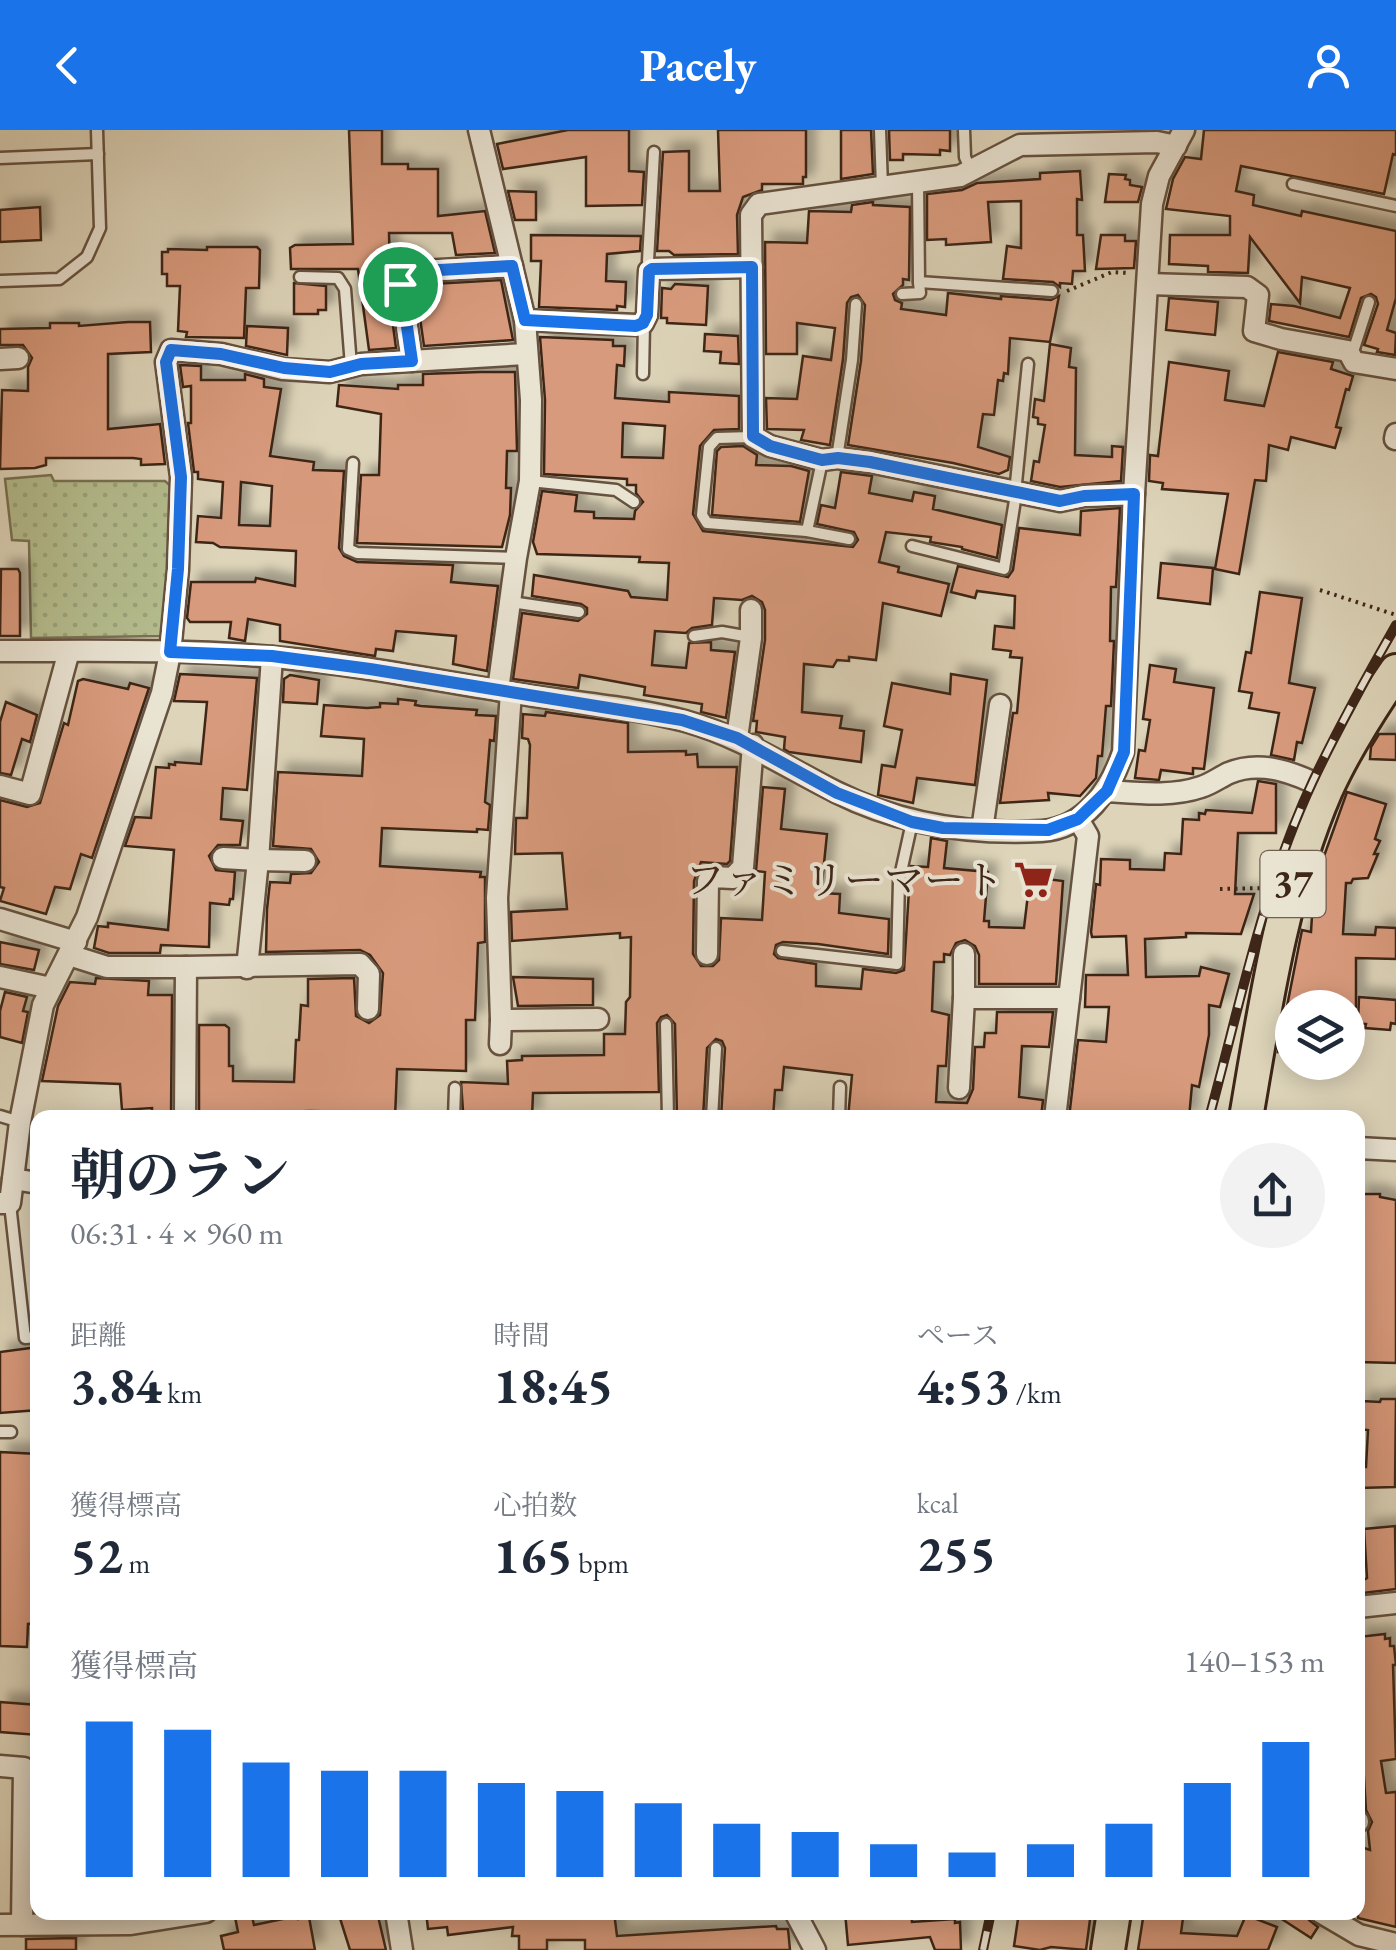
<!DOCTYPE html>
<html lang="ja">
<head>
<meta charset="utf-8">
<style>
  body { margin:0; font-family:"EB Garamond","Noto Serif JP",serif; background:#f2f2f3; color:#1f2937; height:100vh; display:flex; flex-direction:column; font-size:38px; white-space:nowrap }
  * { box-sizing:border-box; margin:0 }
  p { font-size:32px; color:#747a83 }
  .icon { flex:none; width:55px; height:55px; fill:none; stroke:currentColor; stroke-width:2; stroke-linecap:round; stroke-linejoin:round }
  .map { position:relative; flex:1; overflow:hidden }
  .details { position:absolute; left:30px; top:980px; width:1335px; height:810px; display:flex; flex-direction:column; background:#fff; border-radius:20px; box-shadow:0 5px 25px #0003 }
  .details>* { flex:none }
  .tools { position:absolute; left:1275px; top:860px; display:grid; gap:20px }
  .tools a { display:grid; place-items:center; width:90px; height:90px; border-radius:50%; background:#fff; box-shadow:0 5px 25px #0003; font-size:50px }
  .pin { position:absolute; display:grid; place-items:center; width:85px; height:85px; color:#fff; margin:-42px; border:5px solid #fff; border-radius:50%; box-shadow:0 2px 10px #0007 }
  .round { display:grid; place-items:center; flex:none; width:105px; height:105px; border-radius:52px; background:#f2f2f3 }
  .headline { display:flex; align-items:center; justify-content:space-between; height:170px; padding:0 40px }
  h1 { font-size:55px; font-weight:700; line-height:75px }
  .stats { display:grid; grid-template-columns:repeat(3,1fr); gap:15px; height:170px; padding:10px 40px }
  .stats div { display:grid; align-content:center }
  .stats b { font-size:50px; font-weight:700 }
  .stats small { font-size:28px; font-weight:400 }
  .stats p { font-size:28px }
  .chart { height:280px; padding:20px 40px }
  .chart p { display:flex; justify-content:space-between }
  .chart svg { width:100%; height:180px; margin-top:10px; stroke:#1a73e8; stroke-width:6 }
  header { display:flex; justify-content:space-between; align-items:center; height:130px; padding:0 40px; background:#1a73e8; color:#fff; font-size:45px; font-weight:700 }
  .map>svg:first-child { display:block }
</style>
</head>
<body>
<header><svg class="icon" aria-label="back" viewBox="0 0 24 24"><path d="M15 5l-7 7 7 7"/></svg>Pacely<svg class="icon" aria-label="person" viewBox="0 0 24 24"><circle cx="12" cy="8" r="4"/><path d="M4 21q1-7 8-7t8 7"/></svg></header>
<div class="map">
<svg width="1396" height="1820" viewBox="0 0 1396 1820">
  <defs>
    <pattern id="park-dots" width="8" height="8" patternUnits="userSpaceOnUse" patternTransform="scale(2.5)"><rect width="8" height="8" fill="#b4bc8d"/><path d="M2 2h.1M6 6h.1" fill="none" stroke="#9ca179" stroke-width="1.8" stroke-linecap="round"/></pattern>
    <filter id="shadow"><feDropShadow dx="9" dy="-9" stdDeviation="5" flood-color="#0004"/></filter>
  </defs>
  <rect width="100%" height="100%" fill="#ddd4b9"/>
  <filter id="stains"><feTurbulence type="fractalNoise" baseFrequency=".002" numOctaves="4"/><feColorMatrix values="0 0 0 0 .2 0 0 0 0 .09 0 0 0 0 .02 0 0 0 .5 -.17"/></filter>
  <radialGradient id="worn" r=".72"><stop offset=".6" stop-color="#630" stop-opacity="0"/><stop offset="1" stop-color="#630" stop-opacity=".3"/></radialGradient>
  <path fill="url(#park-dots)" stroke="#797152" stroke-width="2.5" d="M51,345L54,351H165L173,358L175,405L163,502L160,506L31,508L29,411L12,410L5,349Z"/>
  <g fill="#d89a7b" stroke="#3e2618" stroke-width="2.5" fill-rule="evenodd" filter="url(#shadow)">
    <path d="M349,0H382V34H408V39H438V86L485,81L495,123L456,125L452,103H389L390,140L384,170L392,188L396,218L369,220L358,139H291L290,118L295,115L353,114Z"/>
    <path d="M568,0H629V41L644,42L642,75L586,76V27L503,39L497,14Z"/>
    <path d="M718,0H806V47H803V54H762V60L743,67L737,85L738,124L674,125L669,121H657L663,22L689,21V61H720Z"/>
    <path d="M841,0H871L873,44L841,49Z"/>
    <path d="M889,0H950V21L940,20V25L903,24V30H890Z"/>
    <path d="M1204,0H1396V25L1393,24L1384,64L1241,36L1236,61L1254,65L1253,75L1301,86L1302,81L1396,101V168L1387,200L1396,203L1395,225L1377,222L1378,219L1364,215L1378,174L1376,167L1371,164L1361,168L1349,207L1269,191L1271,174L1294,176L1340,188L1350,158L1302,147L1300,173L1250,107L1248,143L1208,142V136L1169,134L1170,105H1230V86L1166,79L1173,49L1185,27L1201,29Z"/>
    <path d="M1080,41L1082,70L1077,69V105H1083L1085,141H1073L1072,154L1060,153V157L1053,152L1003,149L1007,116L1021,118V71L988,72L991,112L946,115V109L927,110V64L962,60L977,53L1040,49V43Z"/>
    <path d="M1109,44L1126,45L1125,49L1130,50V55L1142,57L1138,72H1105Z"/>
    <path d="M508,61L536,62V90H515Z"/>
    <path d="M873,72V75L910,77L909,150L903,149V155L893,164L895,170L902,173L901,179L946,185L948,163L1001,169V166L1051,170L1059,166L1050,212L1010,208L1008,244L1004,243L1003,251L998,250L994,285L983,284L978,317L1010,327L1008,340L999,344L953,333L848,315L861,231L865,175L858,165L851,167L847,173L843,229L830,315L801,310L804,300L767,299L766,268L797,269L803,226L831,230L835,198L797,193V224H766L765,112L807,113L809,81L851,82L852,75Z"/>
    <path d="M40,77L41,110L0,112V80Z"/>
    <path d="M531,105L641,106L640,121L607,124L606,151L626,152L625,177L617,176V180L539,177L541,131H531Z"/>
    <path d="M1101,105H1125V111H1136L1134,138L1096,139Z"/>
    <path d="M207,117H257L260,120L259,158H246L244,208L186,207L187,202L178,201L180,156H167V144H162V122H168V119L207,120Z"/>
    <path d="M501,150L513,210L424,216L419,181L413,169L415,155Z"/>
    <path d="M294,153L326,156V180H318V184H294Z"/>
    <path d="M675,154L708,156L706,195L667,193V188H661L662,158L671,159Z"/>
    <path d="M1169,168L1218,172L1215,205L1166,200Z"/>
    <path d="M128,192H150L151,222L108,224V299L160,294L165,334L141,335V329L133,328H46V335L35,338L0,339L2,260L28,261V237L32,228L23,215H0V199L50,198V193H79V196Z"/>
    <path d="M247,196L288,198L287,225L246,216Z"/>
    <path d="M705,204L738,206L739,234L720,233L721,222L704,221Z"/>
    <path d="M540,207L613,210V216H625L624,236L617,235L615,268L669,272V262L739,266V299L714,300L700,316L693,384L703,401L853,417L858,410L854,402L817,394L821,375L835,378L841,342L872,346L869,363L912,371L914,362L935,366L933,379L1002,395L997,428L962,419V417L930,412L931,407L886,402L879,432L899,437L898,442L949,454L941,486L883,473L876,530L849,527V531L837,530L833,537L804,534L802,582L842,586L840,598L864,601L861,632L789,622L784,619L785,607L756,602L757,591H753L765,510V480L762,472L752,466L742,470L714,468L712,495L692,498L686,503L655,501L652,535L686,538L689,513L711,512V520L735,522L726,588L701,582L702,574L644,565L645,557L580,545L578,558L513,549L522,483L578,491L587,484V478L581,474L532,466L534,445L628,461L631,467L667,470L669,433L639,432L640,427L537,424L533,412L542,361L577,365L575,381L594,382V388L634,389L635,381L643,372L636,363V355H627V349L544,344L545,270ZM623,293L665,296L663,328L622,327Z"/>
    <path d="M1050,214L1071,218L1069,237L1076,238L1075,325L1112,327V316L1123,317L1121,351L1060,357L1031,351L1034,331L1039,332L1045,295L1038,294V288L1033,287L1035,269L1044,271Z"/>
    <path d="M1278,222L1333,232L1331,239L1353,246L1349,260L1346,259L1336,297L1341,298L1335,318L1291,307L1288,320L1269,315L1266,351L1255,350L1239,444L1215,439L1228,364L1162,359L1163,353L1149,351L1150,325L1158,326L1169,232L1229,241L1225,270L1264,276Z"/>
    <path d="M180,235L201,236V250H245V244L264,249V257L281,259L270,326L314,332L313,340L344,341L339,418L344,426L357,432L453,435L451,452L498,456L487,541L453,534L456,506L396,501L393,521L376,519L375,526L280,511V495L248,489L245,511L229,508L231,492H190L187,488L191,452H255L256,448L295,456L296,421L220,417L213,413L196,412L198,386L221,388L223,352L198,349V342H194L188,293H191V256L183,257ZM241,352L272,356L270,396L239,395Z"/>
    <path d="M480,242H515L517,321H507L506,358H511L510,385L502,417L357,413L361,345H379L381,284L337,276L339,255L398,259V255H423V244Z"/>
    <path d="M743,316L757,325L756,335L791,336L809,341L800,392L712,385L717,321L721,317Z"/>
    <path d="M1120,378L1116,457H1111L1110,511H1114L1111,576H1106L1102,626H1098L1096,648L1080,666L1048,663L1049,670L1000,673L1013,583H1017L1022,528L1010,527L1011,521L993,519L995,496L1014,498L1015,466L977,461L975,468L951,462L958,436L1008,447L1013,440L1019,398L1080,405L1081,381Z"/>
    <path d="M1161,433L1213,438L1210,474L1158,468Z"/>
    <path d="M1,439H18L20,443V506H0Z"/>
    <path d="M1260,462L1302,468L1289,553L1315,558L1302,613L1297,612L1294,630L1271,625L1279,583L1249,578L1252,563L1239,561L1246,522L1251,523Z"/>
    <path d="M1150,535L1176,539L1174,552L1214,558L1204,639L1193,638V644L1161,640L1159,650L1135,648L1139,620L1145,621L1150,590L1143,589Z"/>
    <path d="M180,544L257,548L247,660L223,658L221,689L243,691L240,715H218L209,726L216,740L235,742L233,769H230L229,775L210,773L209,817L161,815L160,823H109L94,818L98,796L108,797V793L168,800L174,720L125,716L135,687L151,688L156,637L169,638V634L175,635V632L201,634L207,572L174,571Z"/>
    <path d="M951,544L987,550L975,655L917,648L913,673L878,665L882,635L895,637L902,600L884,596L892,553L950,564Z"/>
    <path d="M290,545L319,550L317,574L283,572L284,549Z"/>
    <path d="M83,549L128,559L130,553L149,558L92,728L81,724L70,759L55,757L46,784L0,771L4,758L0,757V670L27,677L40,673L64,593L68,595L78,551Z"/>
    <path d="M398,569L416,571L415,575L421,576L477,580L476,585L496,586L494,611L490,610L485,672L490,675L488,700L477,699V702L382,698L380,736L481,742L480,747H485V812L478,813L475,890H466V941L397,939L395,988H358L357,982L310,981L281,982V988H199V895H225L229,898V936H233V951L294,952L296,910H299L301,875L308,876V849L354,848L356,886L369,893L380,885L383,843L370,825L360,820L266,822L267,779L270,752L290,753L291,744L311,743L319,732L311,719L273,716L278,642L362,646L364,609L321,606L324,575L367,578L380,577V573L398,574Z"/>
    <path d="M6,572L37,585L30,612L22,609L11,645L0,643V592Z"/>
    <path d="M546,582L628,593V622L686,621V625L697,624L698,637H737L730,731L727,734L701,732L694,751L693,824L701,836H713L719,830L721,788L762,790L765,742L756,741L763,657L785,659L781,699L827,704L821,763L840,764L839,783L889,789L888,824L818,814L783,812L776,815L774,824L778,828L816,834V856L861,859L863,839L896,843L904,840L910,744L911,736L928,737L931,708L947,711L944,738L988,742L984,791H989V797L1024,798L1030,747L1063,751L1056,854H979V825L975,816L965,810L956,813L950,825L944,824V832H934L932,881L949,885L946,936H938L936,972L967,973L973,959L975,917H984L985,903H996L997,882H1053L1049,917L1022,916L1019,967L1043,970L1041,988H848L852,945L784,937L782,960H775L773,988H721L725,918L722,911L716,909L707,918L703,988H677L675,894L667,885L661,887L657,893L659,962L533,963L532,988H503L504,983L463,981L461,952L508,954L507,931L522,930V926L604,925V904H625L626,872L630,867L631,807L620,808V803L512,811L511,782L567,779L562,723L515,724L516,688H527L530,615L528,609L522,608L523,584L545,586Z"/>
    <path d="M1379,604H1396V630L1370,629L1371,617Z"/>
    <path d="M1258,651L1276,654V703H1238L1235,764H1254L1241,804L1186,803V807L1145,809L1146,847L1199,846L1201,837L1229,844L1220,877L1209,875V905L1199,957L1192,955L1189,988H1069L1078,910L1106,912L1109,877H1085L1086,845H1128L1126,806L1092,807L1091,802L1096,754L1100,755L1101,729L1130,730V739L1164,740L1165,723L1181,724L1183,689L1199,690V683L1205,684L1206,680L1252,683Z"/>
    <path d="M1347,662L1386,674L1375,709L1380,711L1374,724H1378L1368,748L1353,749L1351,753H1346L1343,804L1375,805L1376,797L1396,798V829L1356,828V877L1292,878V923L1278,922L1302,800L1311,802L1314,754Z"/>
    <path d="M0,812L39,820L34,840L0,834Z"/>
    <path d="M513,847L593,849V875L518,876Z"/>
    <path d="M96,848L149,851L148,865H172L171,988H152V978L122,980L120,954L42,951L58,876L70,852L95,854Z"/>
    <path d="M5,862L27,867L23,881L28,882L22,913L0,907V881Z"/>
    <path d="M1359,867L1396,870V894L1391,893L1390,900L1365,898L1366,894L1358,893Z"/>
    <path d="M1358,1064H1380V1067L1396,1070V1233L1358,1232Z"/>
    <path d="M38,1217V1280L0,1283V1222Z"/>
    <path d="M1381,1269H1396L1395,1357L1358,1358L1359,1337H1366L1368,1300L1358,1299V1278H1361L1362,1271L1380,1272Z"/>
    <path d="M0,1322L38,1324V1493L28,1494L27,1517L0,1516Z"/>
    <path d="M1395,1396L1396,1459L1363,1463L1362,1451L1367,1448L1364,1399Z"/>
    <path d="M1385,1504V1509L1390,1508V1516H1394L1396,1535H1393L1396,1629L1381,1631L1386,1663L1396,1662V1797L1358,1788V1716L1370,1720L1368,1701L1372,1692L1366,1680L1363,1632L1360,1633L1358,1619V1507Z"/>
    <path d="M0,1572L38,1575V1605L0,1602Z"/>
    <path d="M234,1782H251L254,1795L297,1786L298,1789L309,1787L315,1820H224L221,1806L238,1802Z"/>
    <path d="M338,1782H377L386,1820H350Z"/>
    <path d="M426,1782H614L617,1806L776,1796L777,1799H788L790,1820H585V1810H547V1820H519V1806H512L513,1797L448,1805L447,1797L428,1799Z"/>
    <path d="M845,1782H911L912,1792L955,1789V1793L960,1792L961,1820H935L930,1807L848,1815Z"/>
    <path d="M1019,1782H1091L1086,1820L1051,1817L1040,1820L1014,1816Z"/>
    <path d="M1144,1782L1183,1788L1181,1803L1237,1806L1246,1785L1277,1797L1268,1820H1138Z"/>
    <path d="M1271,1782H1306L1309,1790L1318,1797L1311,1808Z"/>
    <path d="M76,1808V1820H26V1809Z"/>
  </g>
  <g fill="none" stroke-linecap="round" stroke-linejoin="round">
    <defs>
      <g id="service">
        <path d="M880,0L882,57"/>
        <path d="M964,0L965,27L971,41"/>
        <path d="M0,28L98,24"/>
        <path d="M918,52L919,152L1052,161"/>
        <path d="M1293,54L1396,76"/>
        <path d="M652,138L648,131L654,22"/>
        <path d="M300,147L338,148L345,159L351,236"/>
        <path d="M0,151L59,149L87,127L100,98L97,0"/>
        <path d="M902,164L920,163L919,152"/>
        <path d="M1352,225L1369,172"/>
        <path d="M643,244L644,194"/>
        <path d="M753,307L717,308L709,317L702,385L707,393L807,401L822,331"/>
        <path d="M837,328L852,230L856,174"/>
        <path d="M353,333L348,419L357,423L516,428"/>
        <path d="M530,351L616,360L634,372"/>
        <path d="M1015,363L1028,234"/>
        <path d="M807,401L849,409"/>
        <path d="M912,416L1004,439L1016,364"/>
        <path d="M511,472L579,482"/>
        <path d="M694,506L722,502L750,507"/>
        <path d="M782,821L897,834L899,751L912,692"/>
        <path d="M666,894L668,988"/>
        <path d="M0,986L20,992"/>
        <path d="M454,988L455,958"/>
        <path d="M712,988L716,918"/>
        <path d="M839,988L840,957"/>
        <path d="M10,1074L25,1208L38,1207"/>
        <path d="M0,1302H11"/>
      </g>
      <g id="minor">
        <path d="M479,0L525,190L531,270L530,351L516,428L498,560"/>
        <path d="M1148,154L1247,157L1258,165L1254,201L1281,209L1348,221L1354,232L1396,239"/>
        <path d="M525,190L637,195L643,193L647,185L649,141L652,139L752,137"/>
        <path d="M0,229L18,228"/>
        <path d="M412,231L405,183L398,171L404,142L512,136"/>
        <path d="M1395,309L1396,304"/>
        <path d="M1134,364L1084,366L1060,371L870,332L837,328L822,330L770,316L753,307L751,85L759,74L960,46L1020,15L1157,12L1176,16"/>
        <path d="M0,521C91,521 183,519 273,527C356,534 438,551 521,564C575,573 632,577 685,591C742,607 784,636 836,662C900,694 970,705 1042,701C1085,698 1111,659 1123,622L1134,364L1152,74L1159,46L1184,0"/>
        <path d="M737,608L751,508V480"/>
        <path d="M0,656L30,664L69,521"/>
        <path d="M1107,661C1138,663 1172,667 1201,657C1211,654 1220,647 1229,643C1262,629 1297,644 1327,659"/>
        <path d="M982,700L1000,575"/>
        <path d="M223,728L258,730L272,527"/>
        <path d="M0,789L76,812"/>
        <path d="M707,824L708,751L712,747L733,748L743,737L753,615"/>
        <path d="M964,824V868H1069"/>
        <path d="M69,825L107,837H186L185,988"/>
        <path d="M186,837L360,834L369,844L368,879"/>
        <path d="M247,838L258,730L305,731"/>
        <path d="M0,847L51,858"/>
        <path d="M501,890L497,768L511,562"/>
        <path d="M500,914L501,890L598,889"/>
        <path d="M959,958L964,868"/>
        <path d="M1055,988L1088,706L1078,689"/>
        <path d="M1358,1018L1396,1020"/>
        <path d="M13,1049L38,1053"/>
        <path d="M0,1073H10L20,992L43,875L87,787L162,563L170,523L178,439L181,347L166,232L171,220L221,224L283,239L330,242L361,234L526,224"/>
        <path d="M1358,1477L1396,1473"/>
        <path d="M0,1636L24,1638L22,1795"/>
        <path d="M1358,1691V1692"/>
        <path d="M396,1782L402,1820"/>
        <path d="M795,1782L815,1820"/>
        <path d="M1320,1782L1359,1805L1396,1814"/>
        <path d="M0,1795L131,1794L206,1782"/>
      </g>
      <g id="primary">
        <path d="M1246,988C1265,877 1281,764 1326,660C1345,618 1370,579 1396,541"/>
        <path d="M1108,1820L1114,1782"/>
      </g>
    </defs>
    <use href="#service" stroke="#665240" stroke-width="15"/>
    <use href="#minor" stroke="#665240" stroke-width="25"/>
    <use href="#primary" stroke="#3e2618" stroke-width="38"/>
    <g stroke="#3e2618" stroke-width="4" stroke-dasharray="2.5 5" stroke-linecap="butt">
      <path d="M1067,161L1112,142L1128,143"/>
      <path d="M1320,460L1396,485"/>
      <path d="M1220,759L1267,758"/>
    </g>
    <use href="#service" stroke="#e9e3d2" stroke-width="10"/>
    <use href="#minor" stroke="#e9e3d2" stroke-width="20"/>
    <use href="#primary" stroke="#ddd4b9" stroke-width="32"/>
    <defs>
      <g id="rail">
        <path d="M1209,988C1240,875 1263,757 1313,651C1338,598 1367,546 1396,495"/>
        <path d="M983,1820L991,1782"/>
      </g>
    </defs>
    <use href="#rail" stroke="#3e2618" stroke-width="10"/>
    <use href="#rail" stroke="#e9e3d2" stroke-width="6" stroke-dasharray="19" stroke-linecap="butt"/>
  </g>
  <g fill="none" stroke-linecap="round" stroke-linejoin="round">
    <defs>
      <path id="route" d="M512,136L525,190L636,196L643,193L647,185L649,141L652,139L752,137L753,306L770,316L822,330L838,328L870,332L1060,371L1084,366L1134,364L1124,622L1107,661L1078,689L1048,700L943,698L912,692L837,663L737,608L682,590L370,539L272,526L170,522L178,439L181,347L166,232L171,220L221,224L284,238L330,242L361,234L412,231L405,183L398,171L404,142Z"/>
    </defs>
    <use href="#route" stroke="#fff" stroke-width="20"/>
    <use href="#route" stroke="#1a73e8" stroke-width="12"/>
  </g>
  <defs>
    <symbol id="supermarket-bare" viewBox="-9 -9 18 18"><path d="M-6-5.5h2.5l.6 2H6L4.5 2H-2.5L-4.4-4H-6ZM-1.5 3.2a1.3 1.3 0 1 0 .1 0ZM3 3.2a1.3 1.3 0 1 0 .1 0Z" fill="#8f2418" stroke="#e9e3d2" stroke-width="2.5" paint-order="stroke"/></symbol>
  </defs>
  <g fill-rule="evenodd">
    <use href="#supermarket-bare" x="1006" y="722" width="55" height="55"/>
  </g>
  <g text-anchor="middle" stroke-width="8" stroke-linejoin="round" paint-order="stroke">
    <rect fill="#e9e3d2" stroke="#715f50" stroke-width="2.5" x="1260.5" y="721" width="65" height="66" rx="8"/>
    <g font-size="38" font-weight="bold" fill="#3e2618">
      <text x="1293" y="767">37</text>
    </g>
    <g font-size="40" fill="#3e2618" stroke="#e9e3d2" text-anchor="end">
      <text x="1004" y="764">ファミリーマート</text>
    </g>
  </g>
  <rect width="100%" height="100%" filter="url(#stains)"/>
  <rect width="100%" height="100%" fill="url(#worn)"/>
</svg>
<div class="tools">
<a><svg class="icon" aria-label="layers" viewBox="0 0 24 24"><path d="M12 4l9 5-9 5-9-5zM3 14l9 5 9-5"/></svg></a>
</div>
<div class="pin" style="left:400px;top:154px;background:#1e9e55"><svg class="icon" aria-label="arrive" viewBox="0 0 24 24"><path d="M6 21V4h12l-3 4 3 4H6"/></svg></div>
<section class="details">
<div class="headline"><div><h1>朝のラン</h1><p>06:31 · 4 × 960 m</p></div><a class="round"><svg class="icon" aria-label="share" viewBox="0 0 24 24"><path d="M12 15V3M7 8l5-5 5 5M5 13v7h14v-7"/></svg></a></div>
<div class="stats">
<div><p>距離</p><b>3.84<small> km</small></b></div>
<div><p>時間</p><b>18:45</b></div>
<div><p>ペース</p><b>4:53<small> /km</small></b></div>
</div>
<div class="stats">
<div><p>獲得標高</p><b>52<small> m</small></b></div>
<div><p>心拍数</p><b>165<small> bpm</small></b></div>
<div><p>kcal</p><b>255</b></div>
</div>
<div class="chart"><p><span>獲得標高</span>140–153 m</p>
<svg viewBox="0 0 160 44" preserveAspectRatio="none"><path d="M5 44V6M15 44V8M25 44V16M35 44V18M45 44V18M55 44V21M65 44V23M75 44V26M85 44V31M95 44V33M105 44V36M115 44V38M125 44V36M135 44V31M145 44V21M155 44V11"/></svg>
</div>
</section>
</div>
</body>
</html>
